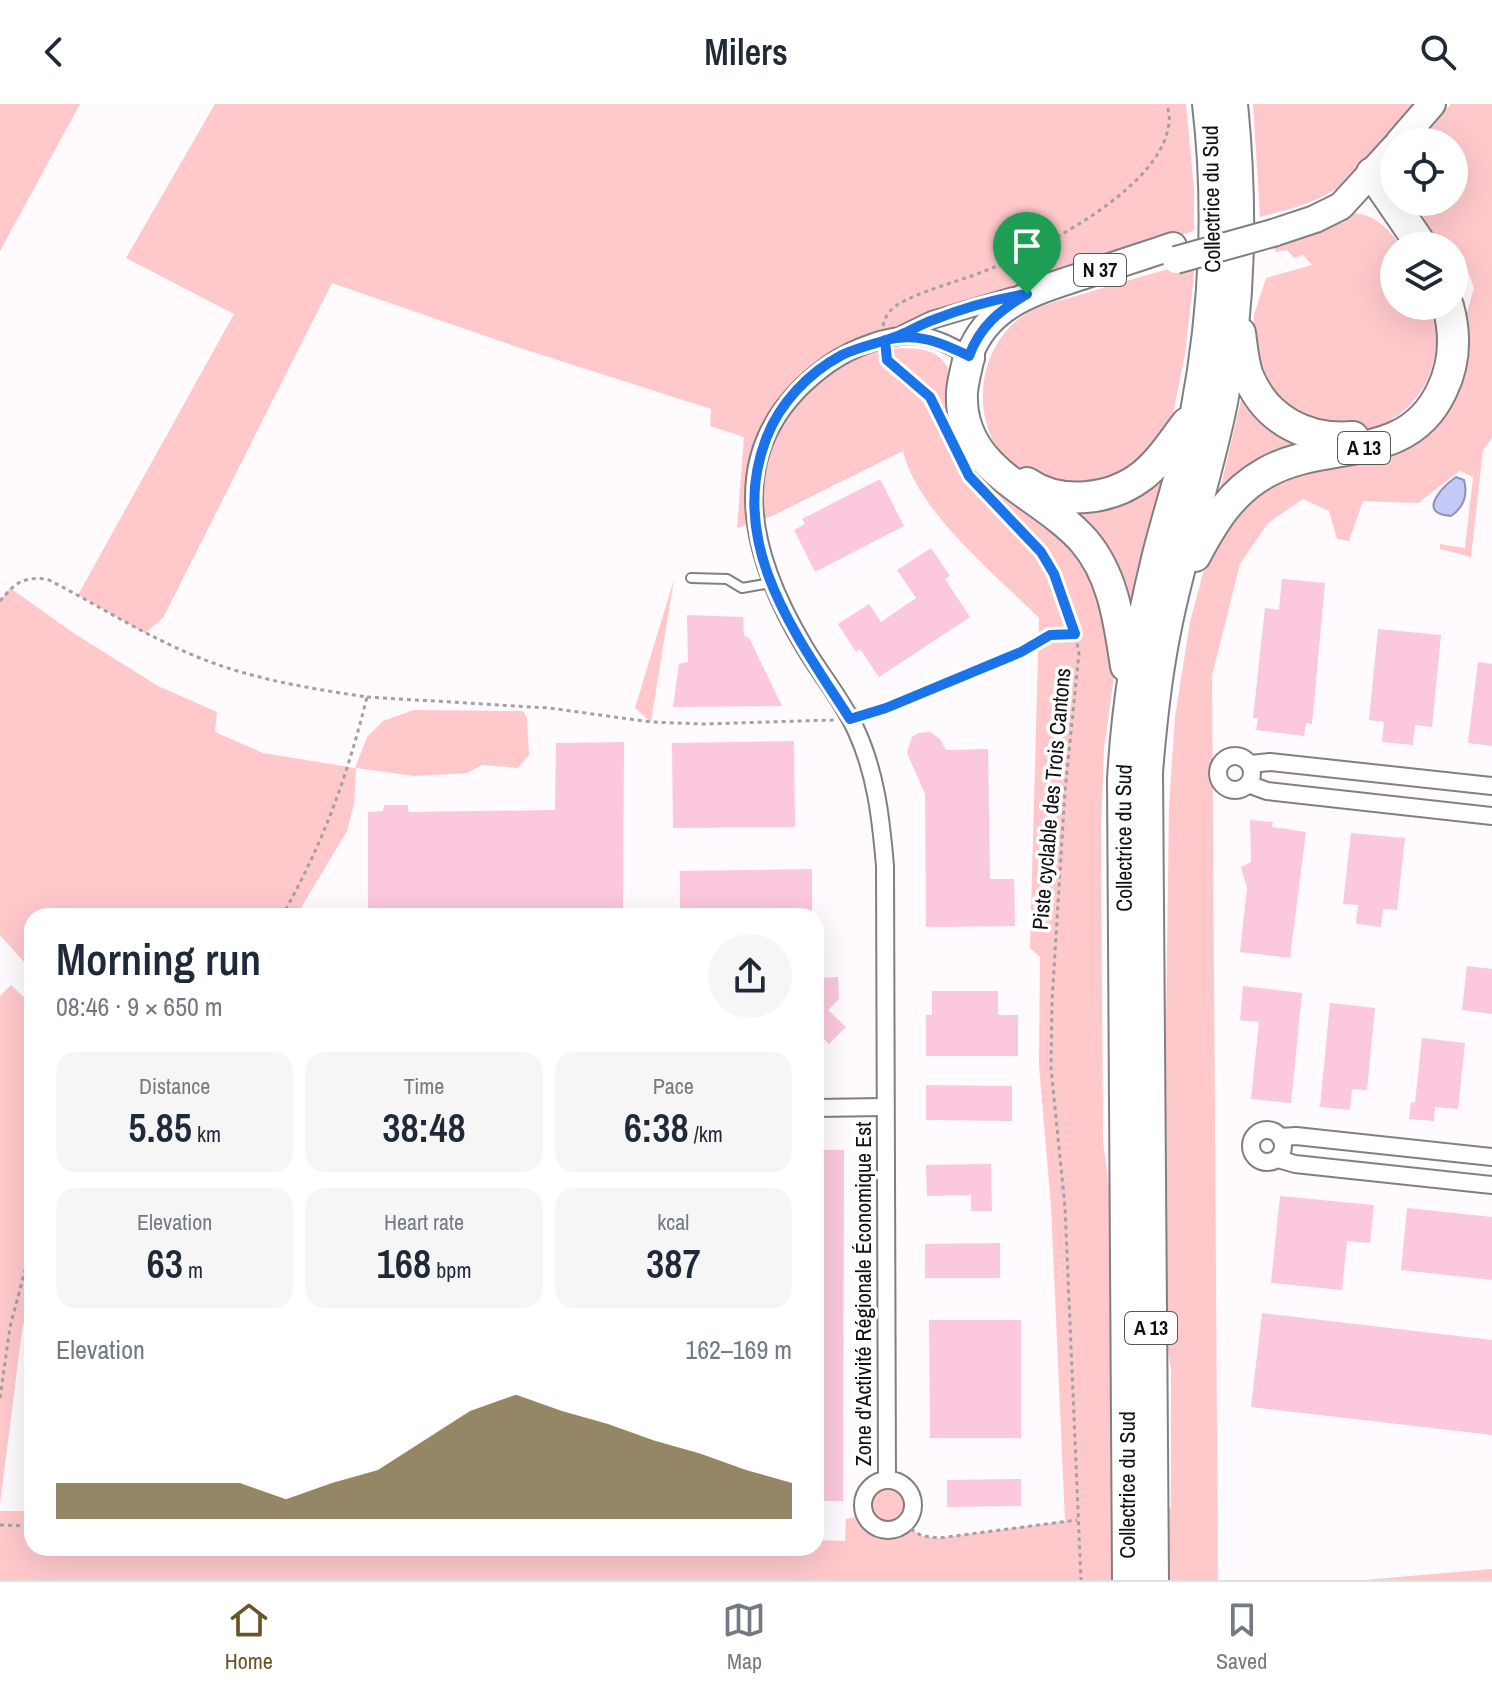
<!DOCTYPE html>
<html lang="en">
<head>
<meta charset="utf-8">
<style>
  body { margin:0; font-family:"Archivo Narrow",sans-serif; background:#f6f6f7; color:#1f2937; height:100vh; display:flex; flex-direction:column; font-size:30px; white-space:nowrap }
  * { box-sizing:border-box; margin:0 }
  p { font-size:26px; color:#747a83 }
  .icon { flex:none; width:44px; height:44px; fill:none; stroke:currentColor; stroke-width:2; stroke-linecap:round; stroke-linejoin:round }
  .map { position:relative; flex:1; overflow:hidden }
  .sheet { position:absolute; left:24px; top:804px; width:800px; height:648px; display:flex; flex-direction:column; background:#fff; border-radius:24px; box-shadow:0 8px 32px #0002 }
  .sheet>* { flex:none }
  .controls { position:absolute; left:1380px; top:24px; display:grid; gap:16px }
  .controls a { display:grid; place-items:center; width:88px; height:88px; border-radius:50%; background:#fff; box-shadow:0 8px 32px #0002; font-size:40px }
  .pin { position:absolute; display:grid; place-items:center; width:68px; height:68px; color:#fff; margin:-82px -34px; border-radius:50% 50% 50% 0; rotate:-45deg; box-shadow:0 0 8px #0007 }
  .pin .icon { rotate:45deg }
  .round { display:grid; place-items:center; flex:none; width:84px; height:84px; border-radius:42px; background:#f6f6f7 }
  .head { display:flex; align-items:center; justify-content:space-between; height:136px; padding:0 32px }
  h1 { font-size:44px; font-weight:600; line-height:60px }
  .metrics { display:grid; grid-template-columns:repeat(3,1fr); gap:12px; height:136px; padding:8px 32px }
  .metrics div { display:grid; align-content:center; border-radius:20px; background:#f6f6f7; text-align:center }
  .metrics b { font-size:40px; font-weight:600 }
  .metrics small { font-size:22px; font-weight:400 }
  .metrics p { font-size:22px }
  .chart { height:224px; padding:16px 32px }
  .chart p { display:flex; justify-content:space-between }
  .chart svg { width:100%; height:144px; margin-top:8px; fill:#695524; opacity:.7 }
  header { display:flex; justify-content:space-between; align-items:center; height:104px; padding:0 32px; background:#fff; font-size:36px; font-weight:600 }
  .tab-bar { display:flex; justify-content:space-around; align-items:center; height:112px; border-top:2px solid #e0e1e3; background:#fff; font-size:22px; color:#747a83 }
  .tab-bar a { display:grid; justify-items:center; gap:4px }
  .tab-bar .active { color:#695524 }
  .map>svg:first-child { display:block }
</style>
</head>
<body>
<header><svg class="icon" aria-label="back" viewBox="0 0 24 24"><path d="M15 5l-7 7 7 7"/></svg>Milers<svg class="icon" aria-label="search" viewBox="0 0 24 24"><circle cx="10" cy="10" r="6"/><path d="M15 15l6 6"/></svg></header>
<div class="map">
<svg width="1492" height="1476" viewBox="0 0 1492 1476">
  <rect width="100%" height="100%" fill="#fefafe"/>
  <g fill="#ffc9cc">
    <path d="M0,0H80L0,147Z"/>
    <path d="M215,0H1186L1194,85V127L1181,131V136L994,192L884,228L886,245C951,240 952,260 957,317L1058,420L1098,471L1116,558L1104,645L1101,723L1103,1037L1111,1098L1115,1476H0V1407H32V1444H816V1436L845,1437L846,1415L864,1411C851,1355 941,1374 904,1421L922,1432L939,1434L1065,1417L1051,1102L1039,962L1040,853L1030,844L1039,514C995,470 917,407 903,347L770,413L737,424L744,333L710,322L711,305L517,243L332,179L163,514L145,529L78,491L234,210L126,154Z"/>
    <path d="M1253,0H1419C1394,28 1369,65 1336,85C1313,100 1286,106 1260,113Z"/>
    <path d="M1451,0H1492V334L1483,346L1471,453L1440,445V440L1465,444L1473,373L1460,367L1418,399L1363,397L1349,437L1337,435L1329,407L1303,395L1268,419L1240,460L1212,572L1218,1476H1166L1165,1405L1171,1404V1265L1162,1212L1169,702L1175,613L1190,518L1211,439L1261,380L1407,339L1463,222L1474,184L1463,155L1454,151V142H1433L1397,98H1454V38H1418Z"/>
    <path d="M1343,108C1371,108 1385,120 1401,142H1394V202H1433C1444,244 1431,292 1392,315C1384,320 1372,326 1363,326C1340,326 1308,316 1284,313L1252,250L1254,211L1266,174L1312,161L1303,151L1294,154L1287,146L1276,148L1273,139Z"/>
    <path d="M1195,162L1185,250L1172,315L1137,369L1061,387C1046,380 1025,373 1012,361C970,324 974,249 1020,214C1037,201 1062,196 1083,190C1113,181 1142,172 1172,164L1173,169Z"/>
    <path d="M1244,283L1308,337L1219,390Z"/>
    <path d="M1169,355L1125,525L1051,395Z"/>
    <path d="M674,475L651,618L635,604Z"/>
    <path d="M10,484L75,530L158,582L217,608L215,628L263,649L355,664L367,633L383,617L414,606L523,607L527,614L529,651L518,664L482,661L467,669L414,672L356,664L354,700L347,727L296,812H32V867L0,831V497Z"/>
    <path d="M11,881L32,901V1189L22,1226L0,1400V892Z"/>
    <path d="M1492,1465V1476H1363Z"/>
  </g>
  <path fill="#c3caf9" stroke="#8e92b4" stroke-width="2" d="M1456,373L1464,376C1468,391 1464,403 1451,412C1416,410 1442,383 1456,373Z"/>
  <g fill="#fbc8de">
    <path d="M880,375L904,422L815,468L794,426L805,420L802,415Z"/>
    <path d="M931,444L950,472L945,475L970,513L879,573L860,545L856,548L838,520L869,500L881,518L916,494L897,466Z"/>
    <path d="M1282,475L1325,479L1312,620L1306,619L1304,632L1256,626L1258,614H1253L1265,504L1279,506Z"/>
    <path d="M687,511L743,513L744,532L749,534L782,602L673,603L679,560L688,558Z"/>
    <path d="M1378,525L1441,531L1432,623L1415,621L1413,641L1382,638L1384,618L1369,616Z"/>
    <path d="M1478,558L1492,560V642L1468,639Z"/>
    <path d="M930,628L940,635L946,646L988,645L990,775H1014L1015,822L926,823L925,690L907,649L912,633L918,629Z"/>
    <path d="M794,637L795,723L673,724L672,639Z"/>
    <path d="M624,638L623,812H368V708L383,707L384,701H408V708L555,706L556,639Z"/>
    <path d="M1250,716L1273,718L1272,723L1306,728L1290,854L1240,848L1247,784L1241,763L1251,758Z"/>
    <path d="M1351,729L1405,734L1397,806L1383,805L1381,823L1356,820L1358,801L1343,800Z"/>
    <path d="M812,765V812H680V767Z"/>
    <path d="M1467,862L1492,865V910L1462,906Z"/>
    <path d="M838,873L839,895L828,906L846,923L829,940L816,927V874Z"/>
    <path d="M1243,882L1302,889L1291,999L1251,995L1259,918L1240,916Z"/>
    <path d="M932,887H998V911H1018V952H926V911H932Z"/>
    <path d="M1330,899L1375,904L1367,986L1352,985L1350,1006L1320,1003Z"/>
    <path d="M1422,934L1465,939L1458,1005L1435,1003L1434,1017L1409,1015L1411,998L1415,999Z"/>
    <path d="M926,981L1012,982V1017L926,1016Z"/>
    <path d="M816,1046H844L843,1397H816V1196H821L822,1136H816Z"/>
    <path d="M991,1060L992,1107H971V1091L927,1092L926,1061Z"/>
    <path d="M1280,1092L1374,1101L1370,1139L1347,1137L1342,1186L1271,1179Z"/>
    <path d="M1407,1104L1492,1113V1176L1401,1166Z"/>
    <path d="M1000,1139V1174H925V1140Z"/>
    <path d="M1262,1209L1492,1236V1331L1251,1303Z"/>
    <path d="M929,1216H1021V1334H930Z"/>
    <path d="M1021,1375V1402L947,1403V1376Z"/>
  </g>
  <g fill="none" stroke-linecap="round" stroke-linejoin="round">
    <defs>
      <path id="service" d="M691,474L727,475L742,484L771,479"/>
      <g id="minor">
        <path d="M903,230L932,216L1013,192"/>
        <circle cx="1235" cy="669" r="17"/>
        <path d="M1250,660L1270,658L1492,682"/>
        <path d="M1248,680L1267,687L1492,712"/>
        <path d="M816,1004L884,1003"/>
        <circle cx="1267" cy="1042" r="16"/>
        <path d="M1280,1033L1296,1032L1492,1053"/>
        <path d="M1278,1055L1295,1060L1492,1081"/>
        <circle cx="888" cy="1401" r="25"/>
        <path d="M887,1376L885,762C881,715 876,669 856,626C843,597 821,571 805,544C745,444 721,337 829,260C852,244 891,228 920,232C939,234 959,247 976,255"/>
      </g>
      <g id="primary">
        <path d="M1399,38L1432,0"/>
        <path d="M1273,129L1315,115L1341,102L1394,44"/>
        <path d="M969,252C988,199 1037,187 1085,171C1115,161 1144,152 1173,142"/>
      </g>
      <g id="motorway">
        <path d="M1372,69L1422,142"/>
        <path d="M1240,229C1242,243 1243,259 1248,272C1266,316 1307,337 1353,333"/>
        <path d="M969,252C967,263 963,276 962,288C958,368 1040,387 1084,437C1114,472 1119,518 1126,562"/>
        <path d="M1027,379C1060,402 1111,396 1142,372C1160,358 1173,337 1187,319"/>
        <path d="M1195,452C1213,418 1231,388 1265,369C1326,334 1407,362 1442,286C1455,259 1456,231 1448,202"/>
        <path id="s1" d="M1128,1476L1123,676C1127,601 1139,528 1157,455C1169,406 1186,357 1196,308C1215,207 1220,102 1208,0"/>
        <path d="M1153,1476L1147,668C1151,619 1156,571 1166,523C1181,447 1207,374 1222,298C1241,199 1242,100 1232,0"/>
      </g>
    </defs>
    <use href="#service" stroke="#827f82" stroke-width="12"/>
    <use href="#minor" stroke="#827f82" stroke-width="20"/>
    <use href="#primary" stroke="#827f82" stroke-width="30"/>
    <use href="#motorway" stroke="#827f82" stroke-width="34"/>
    <g stroke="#a3a0a3" stroke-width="3" stroke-dasharray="4 4" stroke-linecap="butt">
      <path d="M883,222C885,209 895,201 906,196C933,183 964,176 992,164C1045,143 1164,82 1169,18C1170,12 1168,6 1167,0"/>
      <path d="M886,249C888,266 905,270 917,280C927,288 934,299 941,310"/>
      <path d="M967,368L1041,448L1054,470L1073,520L1079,549L1065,687L1052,897L1051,964L1065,1103L1081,1476"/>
      <path d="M0,497C16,478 22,473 47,475C94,499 139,528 188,549C245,574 306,584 367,593C347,673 323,740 282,812"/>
      <path d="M367,593L549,604L651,618L702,620L834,616"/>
      <path d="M864,611L1021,548L1050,531L1075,530"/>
      <path d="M0,1294L10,1223L32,1140"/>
      <path d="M0,1421L32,1422"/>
      <path d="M904,1421L922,1432L939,1434L1077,1416"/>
    </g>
    <use href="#service" stroke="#fff" stroke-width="8"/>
    <use href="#minor" stroke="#fff" stroke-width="16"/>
    <use href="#primary" stroke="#fff" stroke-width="26"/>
    <use href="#motorway" stroke="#fff" stroke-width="30"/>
    <defs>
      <path id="primary-bridge" d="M1176,156L1273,129"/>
    </defs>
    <use href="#primary-bridge" stroke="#827f82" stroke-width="30" stroke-linecap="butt"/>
    <use href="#primary-bridge" stroke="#fff" stroke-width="26"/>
  </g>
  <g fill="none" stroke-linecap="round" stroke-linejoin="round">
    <defs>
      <path id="route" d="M1027,190C995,195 963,204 933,216C921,220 911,227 900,231C881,239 860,242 842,251C808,269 779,300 766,335C726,440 796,531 850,615L886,604L1021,548L1050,531L1075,530L1054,470L1041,448L969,372L930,293L887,256L885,236C917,228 940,238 969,252C980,222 1000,206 1027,190"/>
    </defs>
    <use href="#route" stroke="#fff" stroke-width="16"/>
    <use href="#route" stroke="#1a73e8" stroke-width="10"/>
  </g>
  <g text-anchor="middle" stroke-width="7" stroke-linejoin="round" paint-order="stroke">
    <g fill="#fff" stroke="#595859" stroke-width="2">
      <rect x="1074" y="150" width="52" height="32" rx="6"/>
      <rect x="1338" y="328" width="52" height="32" rx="6"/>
      <rect x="1125" y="1208" width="52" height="32" rx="6"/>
    </g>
    <g font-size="20" font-weight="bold" fill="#121112">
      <text x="1100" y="173">N 37</text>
      <text x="1364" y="351">A 13</text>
      <text x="1151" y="1231">A 13</text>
    </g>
    <g font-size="22" fill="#121112" stroke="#fff">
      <text transform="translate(1211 95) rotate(-91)" y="8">Collectrice du Sud</text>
      <text transform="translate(1051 695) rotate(-85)" y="8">Piste cyclable des Trois Cantons</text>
      <text dy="8" stroke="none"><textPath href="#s1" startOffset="742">Collectrice du Sud</textPath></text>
      <text transform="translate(863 1190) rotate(-90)" y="8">Zone d'Activité Régionale Économique Est</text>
      <text transform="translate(1127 1381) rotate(-90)" y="8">Collectrice du Sud</text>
    </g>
  </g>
</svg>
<div class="controls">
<a><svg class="icon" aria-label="locate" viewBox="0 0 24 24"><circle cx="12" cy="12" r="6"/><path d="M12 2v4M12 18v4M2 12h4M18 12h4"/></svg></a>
<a><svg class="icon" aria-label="layers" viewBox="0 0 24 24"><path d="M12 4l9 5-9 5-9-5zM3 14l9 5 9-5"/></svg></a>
</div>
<div class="pin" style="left:1027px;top:190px;background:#1e9e55"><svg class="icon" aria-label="arrive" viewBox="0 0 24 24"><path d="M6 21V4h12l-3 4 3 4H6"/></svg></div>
<section class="sheet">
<div class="head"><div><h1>Morning run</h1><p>08:46 · 9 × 650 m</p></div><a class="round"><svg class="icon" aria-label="share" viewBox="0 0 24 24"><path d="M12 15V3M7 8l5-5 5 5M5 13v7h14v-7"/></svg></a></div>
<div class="metrics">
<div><p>Distance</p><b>5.85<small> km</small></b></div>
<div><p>Time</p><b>38:48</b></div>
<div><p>Pace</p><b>6:38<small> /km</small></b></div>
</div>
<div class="metrics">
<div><p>Elevation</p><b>63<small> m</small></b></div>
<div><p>Heart rate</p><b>168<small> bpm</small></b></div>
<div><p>kcal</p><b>387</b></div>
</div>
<div class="chart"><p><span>Elevation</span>162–169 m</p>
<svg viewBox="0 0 160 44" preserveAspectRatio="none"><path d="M0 44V33L10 33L20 33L30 33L40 33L50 38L60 33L70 29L80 20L90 11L100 6L110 11L120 15L130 20L140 24L150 29L160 33V44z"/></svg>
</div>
</section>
</div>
<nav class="tab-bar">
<a class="active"><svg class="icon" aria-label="home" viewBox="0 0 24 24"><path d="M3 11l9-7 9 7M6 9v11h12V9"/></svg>Home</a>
<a><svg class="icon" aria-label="map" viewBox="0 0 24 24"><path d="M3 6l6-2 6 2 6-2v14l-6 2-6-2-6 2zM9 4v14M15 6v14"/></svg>Map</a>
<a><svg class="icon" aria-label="saved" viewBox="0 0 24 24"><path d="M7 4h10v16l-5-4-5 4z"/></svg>Saved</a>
</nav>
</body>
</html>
